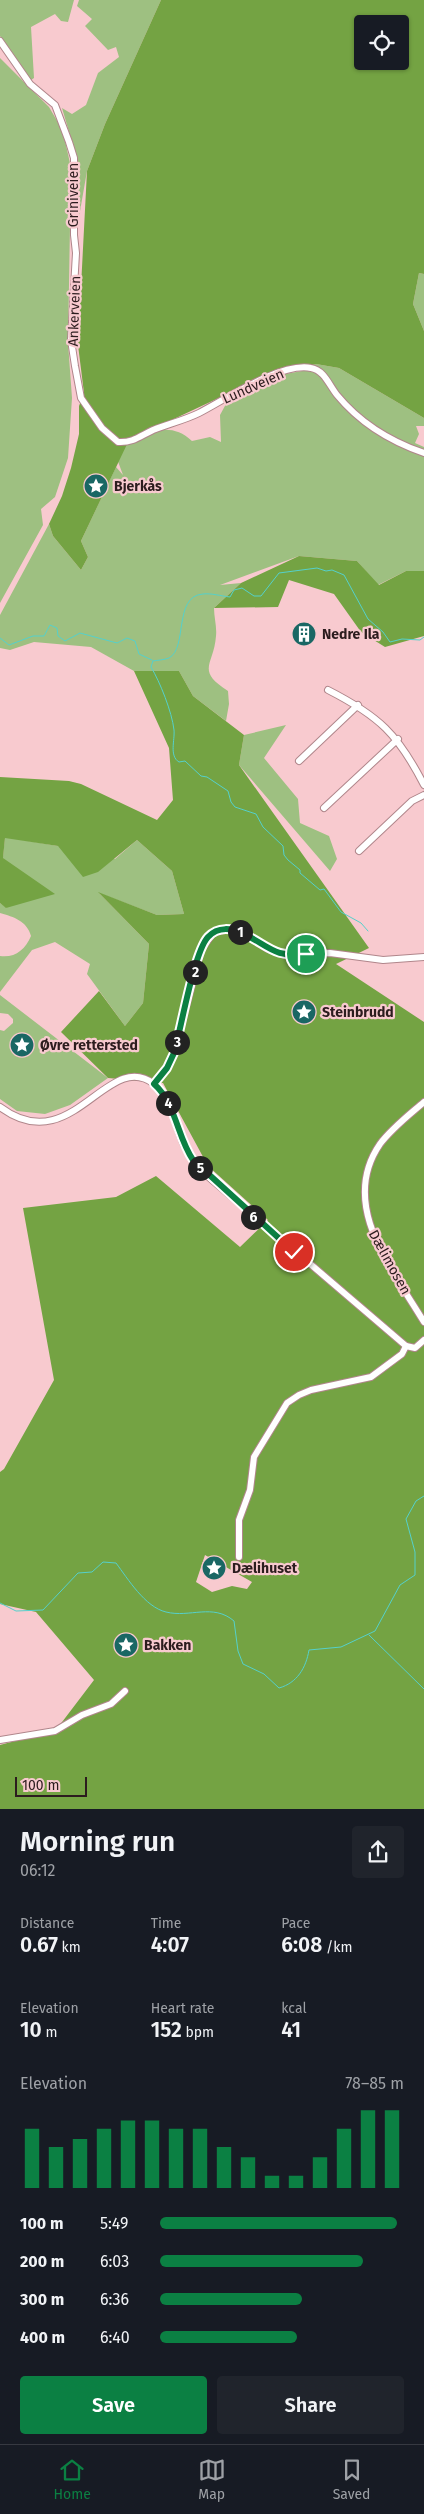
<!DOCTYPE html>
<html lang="en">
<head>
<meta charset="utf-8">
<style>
  body { margin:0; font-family:"Fira Sans",sans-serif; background:#20242c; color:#f1f3f6; height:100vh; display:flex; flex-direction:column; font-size:19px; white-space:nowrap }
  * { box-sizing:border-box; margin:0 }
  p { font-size:16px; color:#9ea1a6 }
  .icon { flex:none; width:28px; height:28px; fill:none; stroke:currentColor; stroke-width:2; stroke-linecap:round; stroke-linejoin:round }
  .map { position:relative; height:1809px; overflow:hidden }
  .details { display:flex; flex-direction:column; background:#171b24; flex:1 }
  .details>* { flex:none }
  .controls { position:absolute; left:354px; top:15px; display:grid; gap:10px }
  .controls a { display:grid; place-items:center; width:55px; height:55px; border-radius:5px; background:#171b24; box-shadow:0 1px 4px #0004; font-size:25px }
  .scale { position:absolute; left:15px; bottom:12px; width:72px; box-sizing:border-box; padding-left:5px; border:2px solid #2c1c1e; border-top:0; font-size:14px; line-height:18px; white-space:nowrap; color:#2c1c1e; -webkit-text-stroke:4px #f8cacf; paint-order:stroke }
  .pin { position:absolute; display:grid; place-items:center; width:42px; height:42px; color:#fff; margin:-21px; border:2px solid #fff; border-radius:50%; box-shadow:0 1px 5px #0007 }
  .km { position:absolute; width:25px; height:25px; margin:-12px; border-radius:50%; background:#222; color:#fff; font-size:14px; line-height:25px; text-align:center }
  .round { display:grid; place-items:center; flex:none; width:52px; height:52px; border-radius:5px; background:#20242c }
  .headline { display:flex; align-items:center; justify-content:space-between; height:85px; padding:0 20px }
  h1 { font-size:28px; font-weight:600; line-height:38px }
  .stats { display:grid; grid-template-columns:repeat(3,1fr); gap:8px; height:85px; padding:5px 20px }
  .stats div { display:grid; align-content:center }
  .stats b { font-size:21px; font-weight:600 }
  .stats small { font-size:14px; font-weight:400 }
  .stats p { font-size:14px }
  .chart { height:140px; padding:10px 20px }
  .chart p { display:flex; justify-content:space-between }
  .chart svg { width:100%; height:90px; margin-top:5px; stroke:#0b8043; stroke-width:6 }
  .action { display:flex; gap:10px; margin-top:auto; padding:10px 20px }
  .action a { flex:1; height:58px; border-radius:5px; background:#0b8043; color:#fff; font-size:20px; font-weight:600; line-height:58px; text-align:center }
  .action a+a { background:#20242c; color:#f1f3f6 }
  ul { padding:0 20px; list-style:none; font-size:16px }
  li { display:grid; grid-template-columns:80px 60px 1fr; align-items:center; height:38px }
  li i { height:12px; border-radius:6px; background:#0b8043 }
  .dock { display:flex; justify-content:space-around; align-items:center; height:70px; border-top:1px solid #363941; background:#171b24; font-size:14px; color:#9ea1a6 }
  .dock a { display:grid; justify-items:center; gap:2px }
  .dock .on { color:#0b8043 }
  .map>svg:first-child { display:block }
</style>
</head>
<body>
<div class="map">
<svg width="424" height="1809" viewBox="0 0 424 1809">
  <rect width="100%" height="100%" fill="#f8cacf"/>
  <g fill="#9ec081">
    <path d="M0,0H74L68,22L61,21L55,14L31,27L34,78L31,80L0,36Z"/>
    <path d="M79,0H161L105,124L87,171L79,217L75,152L62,108L72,114L86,105L98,73L119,57L116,47L108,50L85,26L92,19L77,6Z"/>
    <path d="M0,58L49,107L63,131L71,168L68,343L72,398L68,458L55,497L41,509L43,525L0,603Z"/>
    <path d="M419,273L424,274V331L413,304Z"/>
    <path d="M316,364L339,368L424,418V426H416L419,434L415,443L424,447V571H406L378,585L357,561L299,556L220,585L241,583L214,608C214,617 217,627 216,636C214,665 195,670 228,691L229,704L226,721L193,696L179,671H134L91,647L34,642L10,650L0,648V615L49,524L53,536L81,570L88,557L81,541L116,467L123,475L113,448C140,437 167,417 192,441L210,437L221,442L220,415L226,404L274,376L302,371L301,368Z"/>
    <path d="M286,725L264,758L298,799L300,823L329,836L337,859L330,871L239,765L244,735Z"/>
    <path d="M5,837L58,846L115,859L137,840L172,871L184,914L157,915L99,893L149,944L143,1003L125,1026L87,974L90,964L55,942L32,950L0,992V956C15,958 25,950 31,936C27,921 14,917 0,913V903L7,908L3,857Z"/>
    <path d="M0,995L108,1078L70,1105L45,1114L17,1111L0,1099V1030L4,1031L13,1023V1019L8,1014L0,1013Z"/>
  </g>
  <g fill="#74a343" fill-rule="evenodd">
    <path d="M161,0H424V274L419,273L413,304L424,331V418L339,368L316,364L255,381L129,440L81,541L88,557L81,570L53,536L49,524L62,496L71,468L79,434V406L84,393L78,345L87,171L105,124ZM362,24H400V61H362Z"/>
    <path d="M299,556L357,561L379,585L406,571H424V636L385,647L361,632L334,594L289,580L278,607L214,608L241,583Z"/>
    <path d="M134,671H179L193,696L244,735L239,765L369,948L336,964L424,1022V1809H0V1745L56,1730L94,1680L36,1612L0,1604V1472L4,1469L54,1380L23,1208L116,1197L156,1176L240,1247L268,1220L208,1166L163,1083L108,1078L61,1032L99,991L125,1026L143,1003L149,944L98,892L157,915L184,914L172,871L137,840L98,872L83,877L58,846L5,838L3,858L55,894L6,908L0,903V777L69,781L81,784L157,820L173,800L169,748ZM205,1555L252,1582L247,1589L232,1586L212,1592L196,1582Z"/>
  </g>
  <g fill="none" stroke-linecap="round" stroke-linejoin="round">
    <g stroke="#55d1cb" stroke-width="1">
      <path d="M0,638L9,645L33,636H44L50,625L57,628L58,636L65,641L80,633L117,643L127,638L135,641L139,654L152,660"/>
      <path d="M153,661L151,667C160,682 172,712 174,730C175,740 169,756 179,762L185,761L201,776L207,777L228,791L231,802L235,807L256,814L263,827L283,846L284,855L288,860L300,870V873L320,890L324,889L341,912L361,923L368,931"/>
      <path d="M153,661C158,660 164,660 169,658C188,648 173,596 203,594C211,593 221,596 230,597L234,590L242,588L254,596H261L279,573L317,568L326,571L332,570L344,575L368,619L383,632L390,642L402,639L420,640L424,637"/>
      <path d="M0,1603L16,1611L43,1610L78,1573L92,1572L103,1562L116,1563C128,1579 145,1607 166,1612C190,1618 213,1603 234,1621L238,1651L243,1664L264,1674L279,1688C297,1683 306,1668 309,1650L341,1647L375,1631L400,1585L415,1575V1552L406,1519L416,1501L424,1496"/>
      <path d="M369,1635L424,1689"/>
    </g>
    <defs>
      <g id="minor">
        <path d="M0,41L30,84L55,105L69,142L74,158V235L76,253L71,340L75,366L81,398L102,428L118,442C133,443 140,436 153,430C168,424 185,420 199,413C226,399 281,362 311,368C324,370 329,385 337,395C360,423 389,441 424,453"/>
        <path d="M328,690C379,716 398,734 424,785"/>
        <path d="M299,761L358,705"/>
        <path d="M324,808L398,739"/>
        <path d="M359,851L412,801L424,795"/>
        <path d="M154,1084L167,1068L174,1053L201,950L213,933L228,929L244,934L268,949L285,955L330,953L383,960L424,957"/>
        <path d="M424,1102C409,1115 392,1128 380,1144C338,1205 393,1270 424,1322"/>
        <path d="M0,1107C72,1161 107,1048 154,1084C173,1098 175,1126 184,1145C189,1156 197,1164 204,1173L406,1346L415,1348L424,1340"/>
        <path d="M239,1557V1520L250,1490L254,1457L287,1403L299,1395L311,1390L371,1377L402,1354L406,1346"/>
        <path d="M0,1740L55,1731L82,1715L111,1704L125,1691"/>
      </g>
    </defs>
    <use href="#minor" stroke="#b0868b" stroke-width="8"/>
    <use href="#minor" stroke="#fff" stroke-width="6"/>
  </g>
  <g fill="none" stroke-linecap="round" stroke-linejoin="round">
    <defs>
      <path id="route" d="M294,1252L193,1160C177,1137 176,1103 154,1084L167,1068L174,1053C181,1029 194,952 208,937C218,926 232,928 244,934C269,946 274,958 306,954"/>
    </defs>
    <use href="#route" stroke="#fff" stroke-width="10"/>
    <use href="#route" stroke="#0b8043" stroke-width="6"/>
  </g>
  <defs>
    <symbol id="sight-disc" viewBox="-11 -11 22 22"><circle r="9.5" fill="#1a6764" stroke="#f8cacf"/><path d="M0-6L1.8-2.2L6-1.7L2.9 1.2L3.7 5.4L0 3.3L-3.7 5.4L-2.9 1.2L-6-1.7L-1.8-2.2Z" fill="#fff"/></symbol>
    <symbol id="building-disc" viewBox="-11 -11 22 22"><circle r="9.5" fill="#1a6764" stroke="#f8cacf"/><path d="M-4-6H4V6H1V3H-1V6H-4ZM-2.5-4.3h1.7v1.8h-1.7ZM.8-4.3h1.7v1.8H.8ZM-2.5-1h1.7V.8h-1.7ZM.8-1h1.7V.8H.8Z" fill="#fff"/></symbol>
  </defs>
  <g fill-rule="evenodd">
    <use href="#sight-disc" x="82" y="472" width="28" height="28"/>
    <use href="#building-disc" x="290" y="620" width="28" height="28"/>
    <use href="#sight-disc" x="290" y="998" width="28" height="28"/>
    <use href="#sight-disc" x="8" y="1031" width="28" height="28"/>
    <use href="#sight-disc" x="200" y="1554" width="28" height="28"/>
    <use href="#sight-disc" x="112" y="1631" width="28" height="28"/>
  </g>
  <g text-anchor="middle" stroke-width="4.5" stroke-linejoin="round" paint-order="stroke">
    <g font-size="14" fill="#2c1c1e" stroke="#f8cacf">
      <text transform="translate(73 195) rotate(-90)" y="5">Griniveien</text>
      <text transform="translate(74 311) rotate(-88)" y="5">Ankerveien</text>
      <text transform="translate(253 386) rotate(-24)" y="5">Lundveien</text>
      <text transform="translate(390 1262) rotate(61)" y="5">Dælimosen</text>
    </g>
    <g font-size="14" font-weight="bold" fill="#2c1c1e" stroke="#f8cacf" text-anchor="start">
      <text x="114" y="491">Bjerkås</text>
      <text x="322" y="639">Nedre Ila</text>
      <text x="322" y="1017">Steinbrudd</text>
      <text x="40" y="1050">Øvre rettersted</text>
      <text x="232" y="1573">Dælihuset</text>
      <text x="144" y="1650">Bakken</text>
    </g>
  </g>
</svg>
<div class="controls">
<a><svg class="icon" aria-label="locate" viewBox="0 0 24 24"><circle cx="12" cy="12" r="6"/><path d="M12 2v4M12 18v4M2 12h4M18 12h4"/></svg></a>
</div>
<div class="scale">100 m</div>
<div class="pin" style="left:306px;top:954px;background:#1e9e55"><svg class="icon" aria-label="arrive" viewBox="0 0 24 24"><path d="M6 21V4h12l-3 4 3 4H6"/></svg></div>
<div class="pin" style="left:294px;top:1252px;background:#d93025"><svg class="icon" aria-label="check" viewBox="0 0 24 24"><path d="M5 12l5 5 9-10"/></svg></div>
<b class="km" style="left:240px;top:932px">1</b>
<b class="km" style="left:195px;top:972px">2</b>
<b class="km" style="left:177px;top:1042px">3</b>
<b class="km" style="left:168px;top:1103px">4</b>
<b class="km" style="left:200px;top:1168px">5</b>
<b class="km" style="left:253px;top:1217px">6</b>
</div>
<section class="details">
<div class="headline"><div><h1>Morning run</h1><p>06:12</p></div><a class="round"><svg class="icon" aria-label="share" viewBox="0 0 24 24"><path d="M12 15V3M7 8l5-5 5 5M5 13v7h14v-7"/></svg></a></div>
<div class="stats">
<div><p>Distance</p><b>0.67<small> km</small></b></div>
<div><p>Time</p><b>4:07</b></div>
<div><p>Pace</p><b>6:08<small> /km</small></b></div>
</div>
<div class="stats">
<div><p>Elevation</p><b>10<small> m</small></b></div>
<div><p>Heart rate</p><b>152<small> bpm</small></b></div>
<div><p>kcal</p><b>41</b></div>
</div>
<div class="chart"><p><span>Elevation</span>78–85 m</p>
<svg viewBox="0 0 160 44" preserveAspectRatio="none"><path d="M5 44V15M15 44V24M25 44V20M35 44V15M45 44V11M55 44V11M65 44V15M75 44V15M85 44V24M95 44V29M105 44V38M115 44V38M125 44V29M135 44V15M145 44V6M155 44V6"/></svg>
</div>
<ul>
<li><b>100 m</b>5:49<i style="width:97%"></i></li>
<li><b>200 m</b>6:03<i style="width:83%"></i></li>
<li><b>300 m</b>6:36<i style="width:58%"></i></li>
<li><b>400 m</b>6:40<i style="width:56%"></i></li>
</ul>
<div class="action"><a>Save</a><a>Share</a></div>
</section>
<nav class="dock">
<a class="on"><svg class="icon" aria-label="home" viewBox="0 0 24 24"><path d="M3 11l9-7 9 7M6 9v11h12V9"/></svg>Home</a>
<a><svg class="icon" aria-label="map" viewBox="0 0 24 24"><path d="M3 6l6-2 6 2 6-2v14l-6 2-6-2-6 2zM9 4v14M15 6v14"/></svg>Map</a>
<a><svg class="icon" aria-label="saved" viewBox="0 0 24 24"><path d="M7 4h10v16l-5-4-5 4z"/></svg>Saved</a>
</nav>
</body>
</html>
